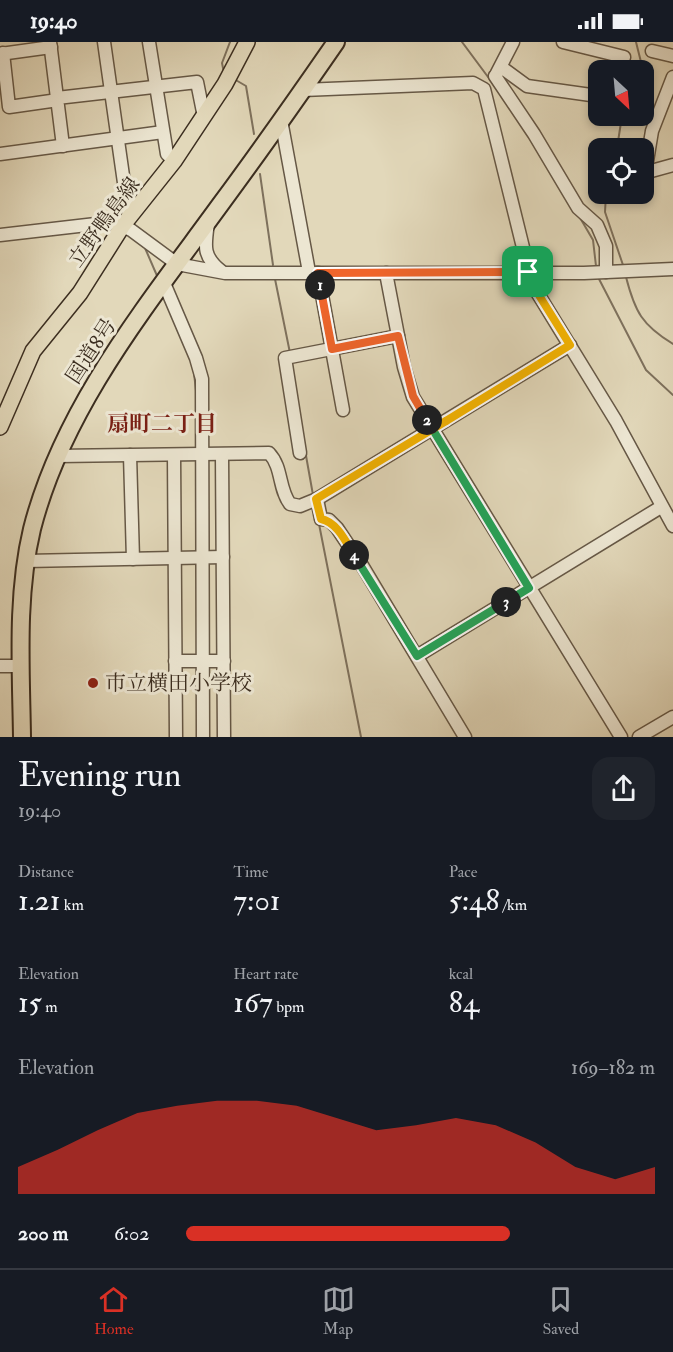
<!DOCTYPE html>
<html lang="en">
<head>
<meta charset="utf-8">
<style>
  body { margin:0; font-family:"IM FELL Double Pica","Noto Serif JP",serif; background:#20242c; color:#f1f3f6; height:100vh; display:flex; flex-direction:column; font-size:22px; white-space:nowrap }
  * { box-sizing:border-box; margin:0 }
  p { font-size:20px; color:#9ea1a6 }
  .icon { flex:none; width:33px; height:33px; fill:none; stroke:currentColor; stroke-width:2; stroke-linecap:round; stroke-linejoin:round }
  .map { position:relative; height:695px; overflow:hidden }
  .panel { display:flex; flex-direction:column; background:#171b24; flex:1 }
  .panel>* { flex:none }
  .needle { width:39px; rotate:154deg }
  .fabs { position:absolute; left:588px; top:18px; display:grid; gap:12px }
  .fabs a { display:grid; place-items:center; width:66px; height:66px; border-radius:12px; background:#171b24; box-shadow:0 3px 9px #0003; font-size:30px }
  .pin { position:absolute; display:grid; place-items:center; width:51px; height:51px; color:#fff; margin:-26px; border-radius:12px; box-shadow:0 3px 9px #0006 }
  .km { position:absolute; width:30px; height:30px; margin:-15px; border-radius:50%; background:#222; color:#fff; font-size:16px; line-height:30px; text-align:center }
  .round { display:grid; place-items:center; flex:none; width:63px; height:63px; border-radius:18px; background:#20242c }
  .head { display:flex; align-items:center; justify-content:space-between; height:102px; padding:0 18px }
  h1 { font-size:33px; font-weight:600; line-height:45px }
  .metrics { display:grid; grid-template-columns:repeat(3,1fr); gap:9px; height:102px; padding:6px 18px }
  .metrics div { display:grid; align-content:center }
  .metrics b { font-size:30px; font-weight:600 }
  .metrics small { font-size:16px; font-weight:400 }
  .metrics p { font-size:16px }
  .chart { height:168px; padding:12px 18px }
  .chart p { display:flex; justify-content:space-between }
  .chart svg { width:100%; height:108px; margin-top:6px; fill:#d93025; opacity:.7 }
  ul { padding:0 18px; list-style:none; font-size:20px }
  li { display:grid; grid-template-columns:96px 72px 1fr; align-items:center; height:45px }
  li i { height:15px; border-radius:8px; background:#d93025 }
  .status { display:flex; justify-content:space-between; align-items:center; height:42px; padding:0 30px; background:#171b24; direction:ltr }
  .status svg { height:16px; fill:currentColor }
  .tabs { display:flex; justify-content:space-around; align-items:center; height:84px; border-top:2px solid #363941; background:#171b24; font-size:16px; color:#9ea1a6 }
  .tabs a { display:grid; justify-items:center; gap:3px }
  .tabs .active { color:#d93025 }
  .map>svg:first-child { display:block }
</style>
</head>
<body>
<div class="status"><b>19:40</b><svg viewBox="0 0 49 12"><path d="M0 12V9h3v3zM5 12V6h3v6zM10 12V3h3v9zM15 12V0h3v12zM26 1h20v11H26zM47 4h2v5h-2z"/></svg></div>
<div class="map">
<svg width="673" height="695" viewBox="0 0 673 695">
  <rect width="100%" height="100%" fill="#e2d8ba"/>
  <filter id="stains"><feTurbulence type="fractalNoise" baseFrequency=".00333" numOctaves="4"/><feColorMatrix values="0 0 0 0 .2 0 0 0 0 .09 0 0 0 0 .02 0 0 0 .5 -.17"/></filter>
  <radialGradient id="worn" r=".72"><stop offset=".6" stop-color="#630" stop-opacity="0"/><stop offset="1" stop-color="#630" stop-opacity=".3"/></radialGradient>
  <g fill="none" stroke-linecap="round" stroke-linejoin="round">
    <g stroke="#7e715d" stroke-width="2">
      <path d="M462,0L491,39"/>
      <path d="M636,0L643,28"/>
      <path d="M224,31L222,21L230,0"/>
      <path d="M234,37L246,44L254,92"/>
      <path d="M617,106L622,74"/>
      <path d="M260,132L273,223"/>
      <path d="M606,152L605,170L624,226"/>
      <path d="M579,174L593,198L596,224"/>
      <path d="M145,206L158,236"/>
      <path d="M626,235C635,270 642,283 673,302"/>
      <path d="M275,237L290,311"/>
      <path d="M599,237L646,328L673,353"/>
      <path d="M194,331L196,349"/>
      <path d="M305,408L313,453"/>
      <path d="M319,482L361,695"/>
    </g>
    <defs>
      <g id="minor">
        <path d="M50,0L57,56"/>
        <path d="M104,0L129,176"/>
        <path d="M149,0L167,112L174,119"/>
        <path d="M563,0L624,15L620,28"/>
        <path d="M652,9L673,14"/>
        <path d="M3,11L9,65L58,58"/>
        <path d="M0,12L51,5"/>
        <path d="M501,25L527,44L598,54"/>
        <path d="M497,31L513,0"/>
        <path d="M495,34L534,92L578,166L597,183L606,204V230"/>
        <path d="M303,48L473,41L484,47L532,242L616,379L673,484"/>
        <path d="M281,78L309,230"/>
        <path d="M63,104L57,56L197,40L204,75"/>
        <path d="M0,112L163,90"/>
        <path d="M644,131L673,123"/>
        <path d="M645,131L652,89L673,35"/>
        <path d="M208,181C205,203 202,214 221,229"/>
        <path d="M0,193L113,180L131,188L177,222L225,231H584L673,227"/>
        <path d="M318,231L343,368"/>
        <path d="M386,231L404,325L413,355L621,695"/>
        <path d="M164,241L196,316L202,337L203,695"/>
        <path d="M300,411L285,316L398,294"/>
        <path d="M130,413L133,517"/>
        <path d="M174,413L176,695"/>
        <path d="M222,413L224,695"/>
        <path d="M58,414L269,411C283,426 278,446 290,462L300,464L317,457L570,303"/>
        <path d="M317,457L321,477L329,478L337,486L363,525L465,695"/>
        <path d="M26,519L223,515"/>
        <path d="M417,614L661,465"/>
        <path d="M175,619H224"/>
        <path d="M0,624H21"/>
        <path d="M639,695L673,675"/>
      </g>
      <path id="major" d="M0,385L33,309L80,251L123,183L174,119L225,42L247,0"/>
      <path id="highway" d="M22,695C21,626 16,554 32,487C63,365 148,262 220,163C260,109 298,55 336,0"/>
    </defs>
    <use href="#minor" stroke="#665846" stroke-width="15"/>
    <use href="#major" stroke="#3c2e20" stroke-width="18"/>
    <use href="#highway" stroke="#3c2e20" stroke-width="20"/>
    <use href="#minor" stroke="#ece6d2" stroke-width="12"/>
    <use href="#major" stroke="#e2d8ba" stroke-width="15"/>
    <use href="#highway" stroke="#e2d8ba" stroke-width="16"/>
  </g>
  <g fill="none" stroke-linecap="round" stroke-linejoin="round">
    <defs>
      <path id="split-1" d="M320,243L318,231L528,230"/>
      <path id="split-2" d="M320,243L332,307L398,294L413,354L427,378"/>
      <path id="split-3" d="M427,378L529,546L506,560"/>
      <path id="split-4" d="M354,513L417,614L506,560"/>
      <path id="split-5" d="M354,513C346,500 337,480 321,477L316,457L446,379"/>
      <path id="split-6" d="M446,379L570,303L532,242L528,230"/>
    </defs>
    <use href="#split-1" stroke="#fff" stroke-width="12"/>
    <use href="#split-2" stroke="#fff" stroke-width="12"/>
    <use href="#split-3" stroke="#fff" stroke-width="12"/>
    <use href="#split-4" stroke="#fff" stroke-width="12"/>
    <use href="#split-5" stroke="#fff" stroke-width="12"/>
    <use href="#split-6" stroke="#fff" stroke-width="12"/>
    <use href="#split-1" stroke="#f0652b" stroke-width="8"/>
    <use href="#split-2" stroke="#f0652b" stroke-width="8"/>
    <use href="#split-3" stroke="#22a559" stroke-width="8"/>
    <use href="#split-4" stroke="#22a559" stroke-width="8"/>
    <use href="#split-5" stroke="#f5b400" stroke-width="8"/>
    <use href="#split-6" stroke="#f5b400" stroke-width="8"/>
  </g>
  <circle fill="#8f2418" stroke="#ece6d2" stroke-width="2" cx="93" cy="641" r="6"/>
  <g text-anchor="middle" stroke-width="6" stroke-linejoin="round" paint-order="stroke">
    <g font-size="21" fill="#3c2e20" stroke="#ece6d2">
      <text transform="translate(104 180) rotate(-54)" y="7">立野鴨島線</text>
      <text transform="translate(91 309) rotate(-57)" y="7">国道8号</text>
    </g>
    <g font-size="21" fill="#3c2e20" stroke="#ece6d2" text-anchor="start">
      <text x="105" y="648">市立横田小学校</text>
    </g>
    <g font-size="22" font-weight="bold" fill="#7a1f14" stroke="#ece6d2">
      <text x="162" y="389">扇町二丁目</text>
    </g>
  </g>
  <rect width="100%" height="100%" filter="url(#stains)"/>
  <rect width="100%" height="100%" fill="url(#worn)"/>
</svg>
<div class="fabs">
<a><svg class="needle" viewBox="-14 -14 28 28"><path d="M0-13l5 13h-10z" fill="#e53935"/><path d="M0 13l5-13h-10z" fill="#9ea1a6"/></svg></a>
<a><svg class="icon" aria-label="locate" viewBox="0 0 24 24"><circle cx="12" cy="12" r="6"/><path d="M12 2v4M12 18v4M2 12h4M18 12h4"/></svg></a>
</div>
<div class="pin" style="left:528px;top:230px;background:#1e9e55"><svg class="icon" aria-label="arrive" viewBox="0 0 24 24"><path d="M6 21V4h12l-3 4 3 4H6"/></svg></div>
<b class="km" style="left:320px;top:243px">1</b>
<b class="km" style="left:427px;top:378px">2</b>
<b class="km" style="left:506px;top:560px">3</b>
<b class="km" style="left:354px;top:513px">4</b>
</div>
<section class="panel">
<div class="head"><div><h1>Evening run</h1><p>19:40</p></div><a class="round"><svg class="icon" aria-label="share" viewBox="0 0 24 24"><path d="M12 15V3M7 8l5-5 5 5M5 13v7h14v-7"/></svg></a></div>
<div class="metrics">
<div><p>Distance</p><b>1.21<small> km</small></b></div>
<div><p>Time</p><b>7:01</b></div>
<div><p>Pace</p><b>5:48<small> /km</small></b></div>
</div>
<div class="metrics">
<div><p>Elevation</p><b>15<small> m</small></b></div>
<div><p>Heart rate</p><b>167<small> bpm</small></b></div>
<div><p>kcal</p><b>84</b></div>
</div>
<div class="chart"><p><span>Elevation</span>169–182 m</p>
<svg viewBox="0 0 160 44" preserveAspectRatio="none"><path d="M0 44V33L10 26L20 18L30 11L40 8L50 6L60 6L70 8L80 13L90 18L100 16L110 13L120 16L130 23L140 33L150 38L160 33V44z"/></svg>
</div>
<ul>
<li><b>200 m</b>6:02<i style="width:69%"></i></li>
</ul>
</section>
<nav class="tabs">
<a class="active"><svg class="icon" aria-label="home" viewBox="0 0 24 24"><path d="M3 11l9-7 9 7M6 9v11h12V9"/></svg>Home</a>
<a><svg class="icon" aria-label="map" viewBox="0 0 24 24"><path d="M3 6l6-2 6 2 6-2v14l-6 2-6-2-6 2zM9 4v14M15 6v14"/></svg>Map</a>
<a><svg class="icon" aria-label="saved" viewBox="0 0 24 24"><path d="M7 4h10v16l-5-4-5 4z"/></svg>Saved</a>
</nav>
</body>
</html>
